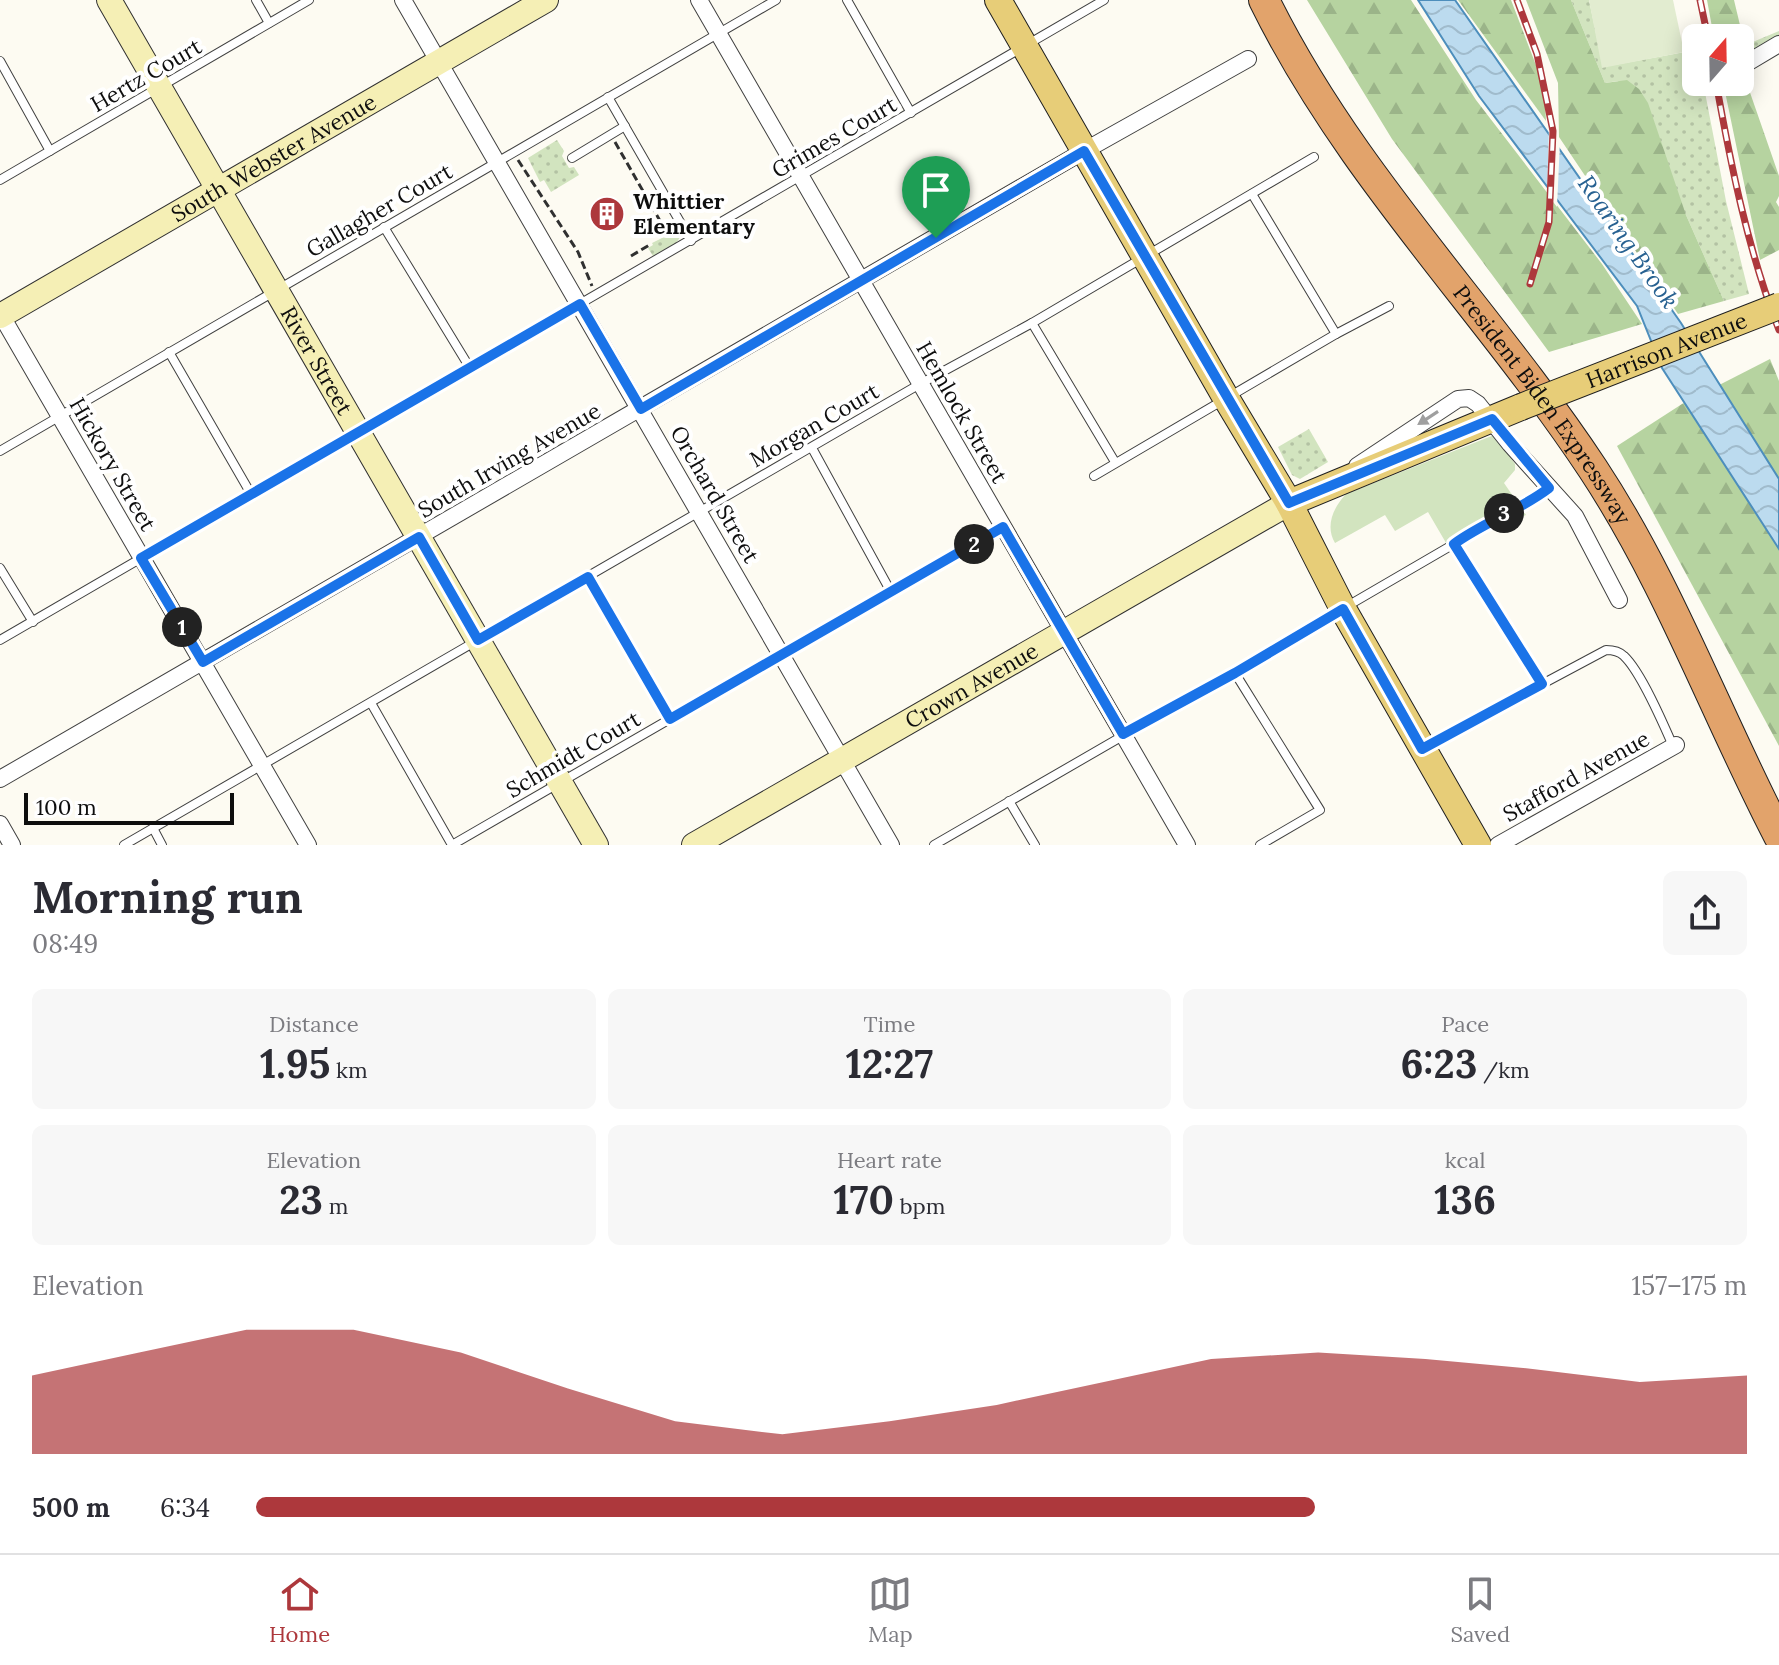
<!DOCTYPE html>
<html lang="en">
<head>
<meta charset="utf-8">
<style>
  body { margin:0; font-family:Lora,serif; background:#f7f7f7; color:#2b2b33; height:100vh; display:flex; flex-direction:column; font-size:30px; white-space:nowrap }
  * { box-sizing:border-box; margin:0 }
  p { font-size:26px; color:#7c7c81 }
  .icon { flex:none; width:44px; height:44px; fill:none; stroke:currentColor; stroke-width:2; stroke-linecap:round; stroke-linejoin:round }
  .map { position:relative; height:845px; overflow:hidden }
  .panel { display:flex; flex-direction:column; background:#fff; flex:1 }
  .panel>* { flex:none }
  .needle { width:52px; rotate:20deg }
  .buttons { position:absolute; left:1682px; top:24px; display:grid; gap:16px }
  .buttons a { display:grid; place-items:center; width:72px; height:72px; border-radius:12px; background:#fff; box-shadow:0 4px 20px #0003; font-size:40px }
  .scale { position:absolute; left:24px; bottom:20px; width:210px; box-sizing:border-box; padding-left:8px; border:4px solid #0e0e0e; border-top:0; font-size:22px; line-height:28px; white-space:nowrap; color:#0e0e0e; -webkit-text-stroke:6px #fff; paint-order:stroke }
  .pin { position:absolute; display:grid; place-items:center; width:68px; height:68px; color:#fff; margin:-82px -34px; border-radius:50% 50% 50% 0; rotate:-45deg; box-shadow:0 0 8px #0007 }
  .pin .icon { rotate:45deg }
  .km { position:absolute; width:40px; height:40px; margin:-20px; border-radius:50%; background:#222; color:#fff; font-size:22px; line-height:40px; text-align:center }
  .round { display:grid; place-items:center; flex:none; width:84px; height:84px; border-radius:12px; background:#f7f7f7 }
  .head { display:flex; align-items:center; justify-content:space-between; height:136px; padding:0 32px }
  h1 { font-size:44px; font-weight:700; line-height:60px }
  .figures { display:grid; grid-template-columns:repeat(3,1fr); gap:12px; height:136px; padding:8px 32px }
  .figures div { display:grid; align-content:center; border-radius:12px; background:#f7f7f7; text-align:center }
  .figures b { font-size:40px; font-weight:700 }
  .figures small { font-size:22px; font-weight:400 }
  .figures p { font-size:22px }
  .chart { height:224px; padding:16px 32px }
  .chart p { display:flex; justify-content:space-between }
  .chart svg { width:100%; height:144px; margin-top:8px; fill:#ad383c; opacity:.7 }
  ul { padding:0 32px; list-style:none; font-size:26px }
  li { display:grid; grid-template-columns:128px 96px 1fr; align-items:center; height:60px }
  li i { height:20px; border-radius:10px; background:#ad383c }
  .dock { display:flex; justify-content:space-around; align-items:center; height:112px; border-top:2px solid #e1e1e2; background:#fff; font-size:22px; color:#7c7c81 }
  .dock a { display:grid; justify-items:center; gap:4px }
  .dock .selected { color:#ad383c }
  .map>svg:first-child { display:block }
</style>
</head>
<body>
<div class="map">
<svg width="1779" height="845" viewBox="0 0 1779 845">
  <defs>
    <pattern id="grass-dots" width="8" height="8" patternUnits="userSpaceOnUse" patternTransform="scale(2)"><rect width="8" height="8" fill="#d2e4bf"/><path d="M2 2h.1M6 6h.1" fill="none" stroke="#b3c2a3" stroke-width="1.8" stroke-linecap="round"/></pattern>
    <pattern id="forest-firs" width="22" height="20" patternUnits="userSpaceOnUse" patternTransform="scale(2)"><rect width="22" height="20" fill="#b6d3a0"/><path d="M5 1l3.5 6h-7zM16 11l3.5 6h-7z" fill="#9bb489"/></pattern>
    <pattern id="water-waves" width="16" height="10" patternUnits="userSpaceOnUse" patternTransform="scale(2)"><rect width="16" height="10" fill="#bcdbef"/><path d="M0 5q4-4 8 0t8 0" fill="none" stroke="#a0bbcc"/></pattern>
  </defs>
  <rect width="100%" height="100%" fill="#fdfbf2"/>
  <g fill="url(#grass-dots)">
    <path d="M1571,0H1589L1603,67L1696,50V82H1703L1726,201L1749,294L1724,301L1686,215L1618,81L1605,83Z"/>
    <path d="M1779,31V36L1744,56V42L1748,44Z"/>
    <path d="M557,140L564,151L562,156L569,168L574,167L579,175L551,192L544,180L540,182L528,158Z"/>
    <path d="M678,225L681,236L676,243L653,256L648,248L653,245L652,243L666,236Z"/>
    <path d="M1309,429L1328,462L1300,479L1292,475L1278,447Z"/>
  </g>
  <g fill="url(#forest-firs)">
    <path d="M1307,0H1411L1476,100L1602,264L1642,324L1549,352L1392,139Z"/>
    <path d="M1458,0H1511L1544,86L1546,121Z"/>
    <path d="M1526,0H1571L1605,83L1627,80L1639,89L1648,103L1686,215L1724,301L1678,314L1559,137L1558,83Z"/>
    <path d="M1707,0H1734L1744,42L1746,81L1779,176V196L1776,202L1779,207V250L1760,260L1723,82H1740V38H1714Z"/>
    <path d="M1770,359L1779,381V746L1617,446L1682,404Z"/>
  </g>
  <path fill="#d2e4bf" d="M1494,435L1515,464V470L1504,483L1526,515L1449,548L1428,512L1395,531L1385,515L1335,543C1325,526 1333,508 1346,494Z"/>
  <path fill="#e2ecd0" d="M1589,0H1673L1684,52L1602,68Z"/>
  <path fill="url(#water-waves)" stroke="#4d8ebc" stroke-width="2" d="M1418,0H1455L1681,323L1779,479V549L1662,368L1637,306L1479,96Z"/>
  <path fill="#fdfbf2" d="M1549,127L1560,141L1557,207L1547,194Z"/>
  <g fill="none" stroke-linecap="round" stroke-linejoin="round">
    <defs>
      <g id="lane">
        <path d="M256,0L269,23"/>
        <path d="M847,0L911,113"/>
        <path d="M0,61L50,151"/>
        <path d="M608,97L691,241"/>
        <path d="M572,158L625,126"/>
        <path d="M0,180L309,0"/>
        <path d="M1252,194L1336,334"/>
        <path d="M384,227L470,368"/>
        <path d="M1032,323L1115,462"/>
        <path d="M169,352L251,494"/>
        <path d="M812,448L891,592"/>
        <path d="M0,451L776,0"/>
        <path d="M1094,476L1336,334L1389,306"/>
        <path d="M1454,544L1542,684"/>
        <path d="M0,568L33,622"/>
        <path d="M588,577L670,719"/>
        <path d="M0,640L1104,0"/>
        <path d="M1235,673L1320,810L1260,845"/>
        <path d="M371,703L452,845L1002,527"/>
        <path d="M1426,746L1606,650C1613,650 1619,651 1624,656C1641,672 1663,723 1673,746"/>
        <path d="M1009,801L1035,845"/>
        <path d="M153,828L162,845"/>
        <path d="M124,845L920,384L1032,323L1314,157"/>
        <path d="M934,845C1107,745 1281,645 1454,544C1484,522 1519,511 1549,488"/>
      </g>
      <g id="street">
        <path d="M403,0L891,845"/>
        <path d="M699,0L1187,845"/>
        <path d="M1747,63L1779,44"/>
        <path d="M0,313L308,845"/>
        <path d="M1357,466L1458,399L1469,398L1478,404L1510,444L1575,516L1619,600"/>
        <path d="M0,779L1084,151L1248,59"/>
        <path d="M0,824L12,845"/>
        <path d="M1498,845L1676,745"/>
      </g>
      <g id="secondary">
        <path id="s1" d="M109,0L596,845"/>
        <path id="s2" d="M0,316L546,0"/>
        <path id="s3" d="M694,845L1289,503"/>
      </g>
      <g id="primary">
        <path d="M998,0L1226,398L1289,503L1343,609L1478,845"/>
        <path d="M1289,503L1521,407"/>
      </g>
      <g id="highway">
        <path id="s4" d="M1264,0C1350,175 1487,309 1593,469C1669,584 1716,715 1779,836"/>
      </g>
    </defs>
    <use href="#lane" stroke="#414141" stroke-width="10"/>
    <use href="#street" stroke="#414141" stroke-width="18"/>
    <use href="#secondary" stroke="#303030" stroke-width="26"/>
    <use href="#primary" stroke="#1f1f1f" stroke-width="28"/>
    <use href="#highway" stroke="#1f1f1f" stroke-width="32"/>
    <g stroke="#303030" stroke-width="3" stroke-dasharray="8 4" stroke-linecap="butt">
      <path d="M615,142L667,233"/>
      <path d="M518,160L578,252L592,286"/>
      <path d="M631,256L651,244"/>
    </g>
    <use href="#lane" stroke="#fff" stroke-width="8"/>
    <use href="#street" stroke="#fff" stroke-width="16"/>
    <use href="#secondary" stroke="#f5efb5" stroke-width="24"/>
    <use href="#primary" stroke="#e7cd78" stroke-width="26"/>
    <use href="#highway" stroke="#e2a36b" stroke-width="30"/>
    <defs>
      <g id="rail">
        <path d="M1517,0L1537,54L1553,131L1549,222L1530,284"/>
        <path d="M1700,0L1708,38"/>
        <path d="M1716,82C1731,166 1748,251 1779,330"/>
      </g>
    </defs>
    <use href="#rail" stroke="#ad383c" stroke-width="7"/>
    <use href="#rail" stroke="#fff" stroke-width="4" stroke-dasharray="12" stroke-linecap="butt"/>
    <defs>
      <g id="primary-bridge">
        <path id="s5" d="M1521,407L1779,306"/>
      </g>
    </defs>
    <use href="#primary-bridge" stroke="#1f1f1f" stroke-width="28" stroke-linecap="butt"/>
    <use href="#primary-bridge" stroke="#e7cd78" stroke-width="26"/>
  </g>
  <defs><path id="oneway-solid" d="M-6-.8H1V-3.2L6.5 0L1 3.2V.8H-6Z" transform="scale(2)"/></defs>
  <use fill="#9f9f9f" href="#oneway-solid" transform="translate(1428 418) rotate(147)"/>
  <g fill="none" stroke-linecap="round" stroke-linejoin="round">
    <defs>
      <path id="route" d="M1084,151L1289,503L1492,419L1549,488C1519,511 1484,522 1454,544L1542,684L1422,749L1343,609L1235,673L1123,734L1003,527L670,719L588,577L478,640L419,537L203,662L141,558L580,304L641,409Z"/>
    </defs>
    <use href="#route" stroke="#fff" stroke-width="16"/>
    <use href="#route" stroke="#1a73e8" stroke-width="10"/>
  </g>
  <defs>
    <symbol id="building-disc" viewBox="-11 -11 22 22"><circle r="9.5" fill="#ad383c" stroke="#fff"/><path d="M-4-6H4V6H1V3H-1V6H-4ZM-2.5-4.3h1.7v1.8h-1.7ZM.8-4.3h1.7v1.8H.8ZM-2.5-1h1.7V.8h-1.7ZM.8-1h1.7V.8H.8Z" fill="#fff"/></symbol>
  </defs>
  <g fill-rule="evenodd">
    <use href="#building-disc" x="587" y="194" width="40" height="40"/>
  </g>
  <g text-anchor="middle" stroke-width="8" stroke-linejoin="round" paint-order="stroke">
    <g font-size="22" fill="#0e0e0e" stroke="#fff">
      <text transform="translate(146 75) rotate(-30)" y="8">Hertz Court</text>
      <text transform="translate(834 137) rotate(-30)" y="8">Grimes Court</text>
      <text dy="8" stroke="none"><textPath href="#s2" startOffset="316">South Webster Avenue</textPath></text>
      <text transform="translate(379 210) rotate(-30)" y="8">Gallagher Court</text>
      <text dy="8" stroke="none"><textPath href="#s5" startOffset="156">Harrison Avenue</textPath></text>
      <text dy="8" stroke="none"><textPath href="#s1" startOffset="416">River Street</textPath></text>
      <text dy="8" stroke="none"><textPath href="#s4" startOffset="492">President Biden Expressway</textPath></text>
      <text transform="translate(962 412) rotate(60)" y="8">Hemlock Street</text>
      <text transform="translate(814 425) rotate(-30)" y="8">Morgan Court</text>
      <text transform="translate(509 460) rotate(-30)" y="8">South Irving Avenue</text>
      <text transform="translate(113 464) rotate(60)" y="8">Hickory Street</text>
      <text transform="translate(715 494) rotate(60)" y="8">Orchard Street</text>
      <text dy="8" stroke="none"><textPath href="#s3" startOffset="320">Crown Avenue</textPath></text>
      <text transform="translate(573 754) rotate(-30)" y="8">Schmidt Court</text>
      <text transform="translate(1576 776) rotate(-29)" y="8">Stafford Avenue</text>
    </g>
    <g font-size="22" font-weight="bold" fill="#0e0e0e" stroke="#fff" text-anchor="start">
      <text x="633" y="209">Whittier<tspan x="633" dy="25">Elementary</tspan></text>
    </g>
    <g font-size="24" font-style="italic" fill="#276191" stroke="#fff">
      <text transform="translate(1628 242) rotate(55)" y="8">Roaring Brook</text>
    </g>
  </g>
</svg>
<div class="buttons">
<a><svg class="needle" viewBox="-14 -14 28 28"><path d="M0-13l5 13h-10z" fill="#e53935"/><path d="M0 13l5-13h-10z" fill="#7c7c81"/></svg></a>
</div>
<div class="scale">100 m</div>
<div class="pin" style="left:936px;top:238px;background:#1e9e55"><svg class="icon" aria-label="arrive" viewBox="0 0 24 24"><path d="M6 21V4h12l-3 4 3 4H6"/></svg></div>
<b class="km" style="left:182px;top:627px">1</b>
<b class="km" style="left:974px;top:544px">2</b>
<b class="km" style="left:1504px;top:513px">3</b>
</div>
<section class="panel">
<div class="head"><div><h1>Morning run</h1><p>08:49</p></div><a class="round"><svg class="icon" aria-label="share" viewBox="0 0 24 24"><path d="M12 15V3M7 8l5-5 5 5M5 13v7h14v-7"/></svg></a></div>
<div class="figures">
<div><p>Distance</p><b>1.95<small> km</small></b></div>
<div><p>Time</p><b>12:27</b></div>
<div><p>Pace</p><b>6:23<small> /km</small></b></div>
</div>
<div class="figures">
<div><p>Elevation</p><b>23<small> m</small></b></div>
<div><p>Heart rate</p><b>170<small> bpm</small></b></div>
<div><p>kcal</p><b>136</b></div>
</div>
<div class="chart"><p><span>Elevation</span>157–175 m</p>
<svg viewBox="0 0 160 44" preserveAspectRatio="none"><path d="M0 44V20L10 13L20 6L30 6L40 13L50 24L60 34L70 38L80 34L90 29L100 22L110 15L120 13L130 15L140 18L150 22L160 20V44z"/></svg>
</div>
<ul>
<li><b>500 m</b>6:34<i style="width:71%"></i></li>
</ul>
</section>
<nav class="dock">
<a class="selected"><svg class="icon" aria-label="home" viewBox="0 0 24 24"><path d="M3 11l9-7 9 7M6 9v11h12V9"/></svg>Home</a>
<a><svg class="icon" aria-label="map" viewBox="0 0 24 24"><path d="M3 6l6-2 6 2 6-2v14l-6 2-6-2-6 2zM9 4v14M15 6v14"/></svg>Map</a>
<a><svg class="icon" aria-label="saved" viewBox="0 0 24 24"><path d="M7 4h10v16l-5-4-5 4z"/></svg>Saved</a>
</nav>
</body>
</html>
